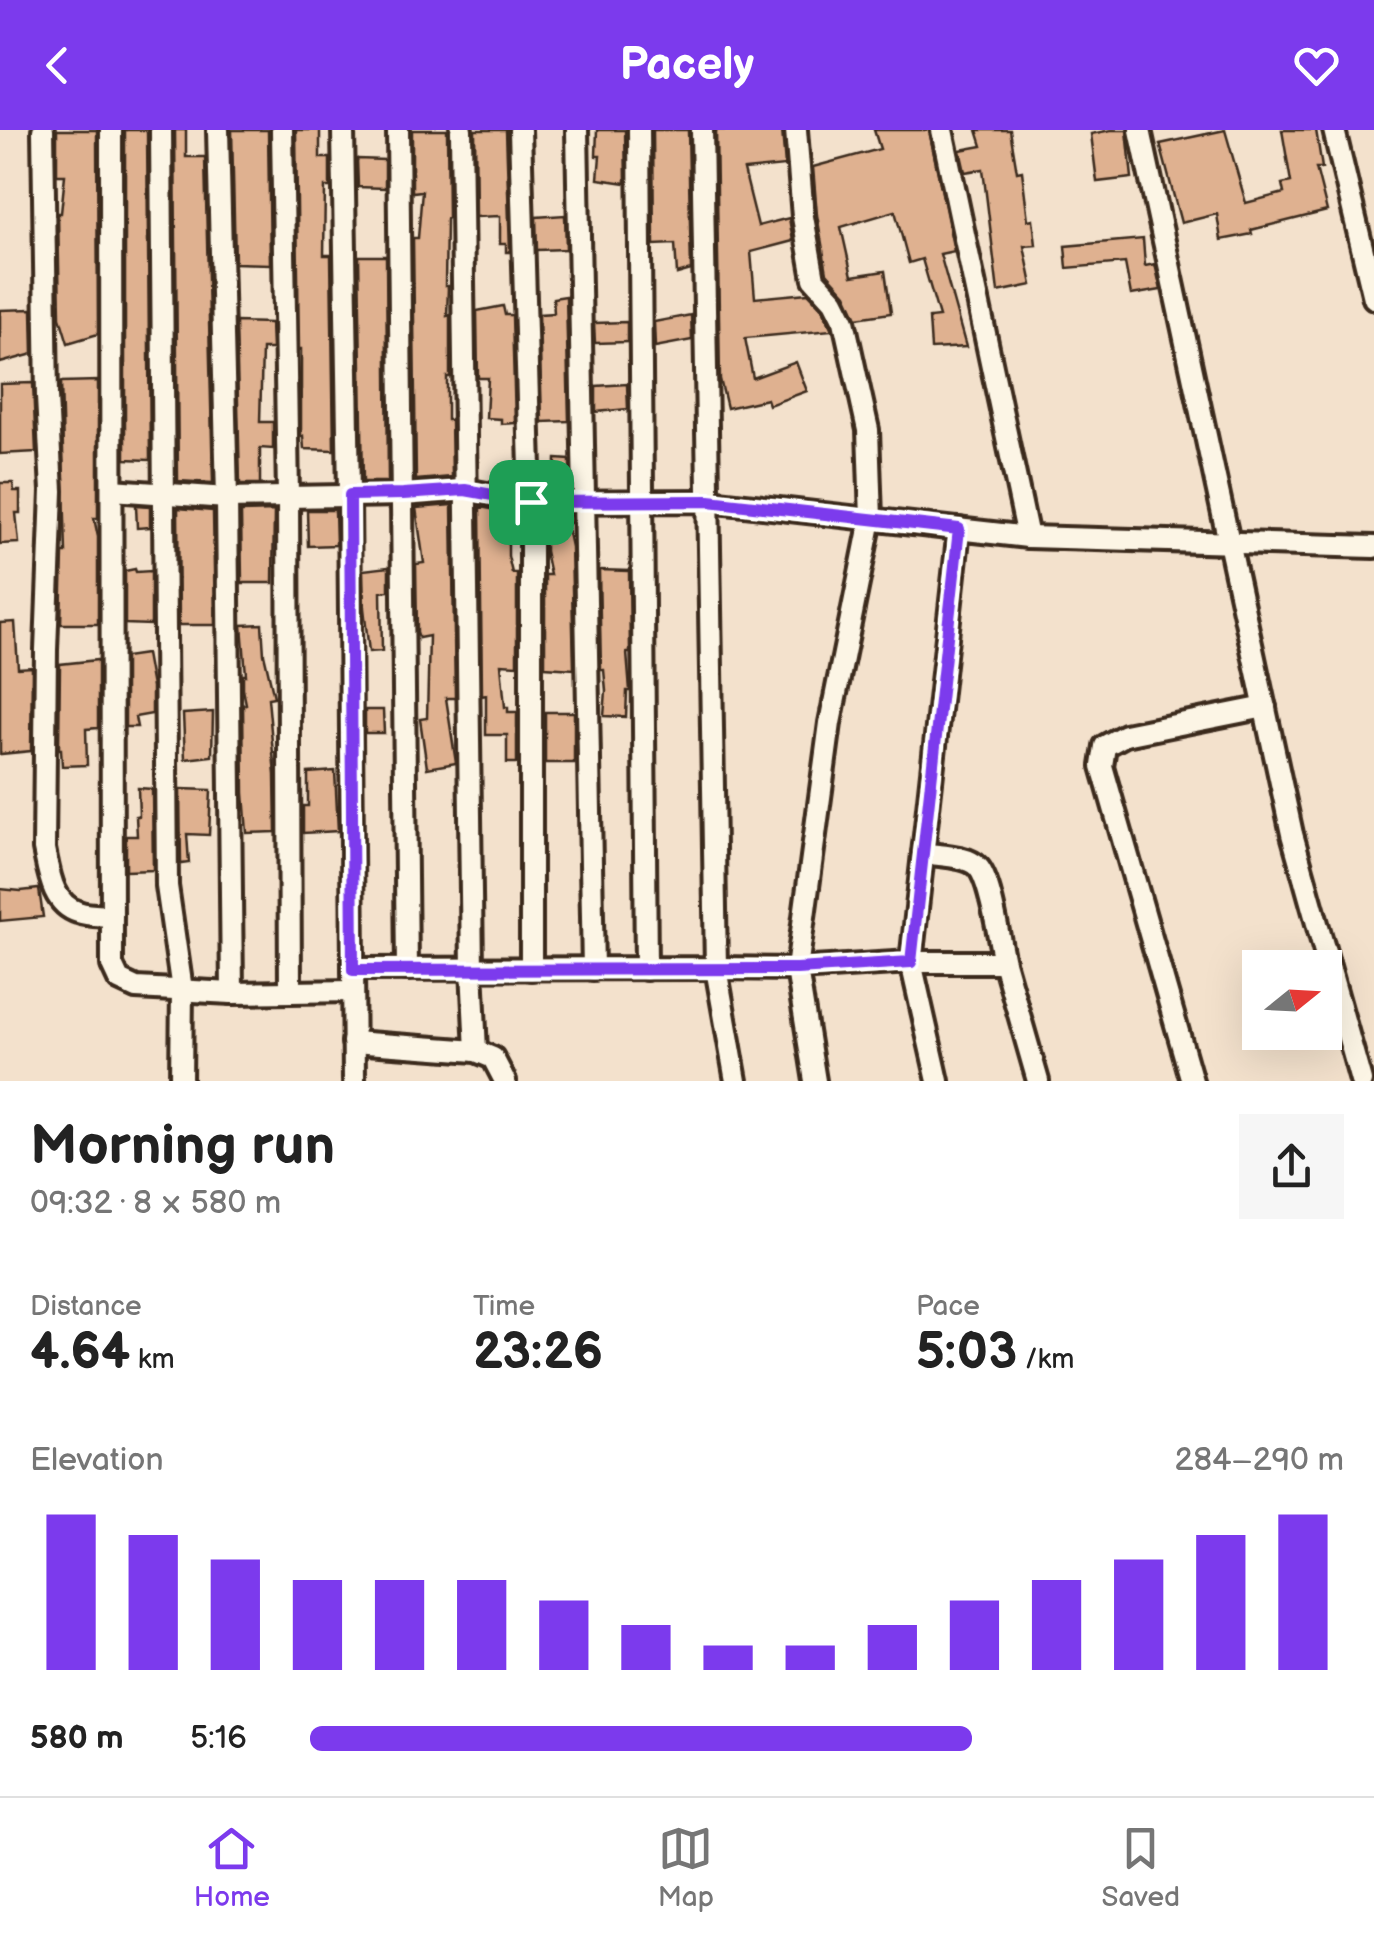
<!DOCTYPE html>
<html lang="en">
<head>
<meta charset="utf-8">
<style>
  body { margin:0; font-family:"Balsamiq Sans",sans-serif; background:#f6f6f6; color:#222; height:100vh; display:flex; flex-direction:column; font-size:38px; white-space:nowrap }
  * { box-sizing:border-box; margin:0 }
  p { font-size:32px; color:#767676 }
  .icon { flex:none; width:55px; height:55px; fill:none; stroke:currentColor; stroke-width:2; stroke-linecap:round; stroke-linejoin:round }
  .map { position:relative; height:951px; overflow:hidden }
  .sheet { display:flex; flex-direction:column; background:#fff; flex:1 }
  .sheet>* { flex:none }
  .needle { width:65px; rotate:72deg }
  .controls { position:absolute; left:1242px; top:820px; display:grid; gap:20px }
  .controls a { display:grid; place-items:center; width:100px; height:100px; border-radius:0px; background:#fff; box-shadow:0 10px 40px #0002; font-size:50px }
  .pin { position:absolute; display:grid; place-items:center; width:85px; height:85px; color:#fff; margin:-42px; border-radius:20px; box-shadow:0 5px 15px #0006 }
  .round { display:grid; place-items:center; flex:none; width:105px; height:105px; border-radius:0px; background:#f6f6f6 }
  .summary { display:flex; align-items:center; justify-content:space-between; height:170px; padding:0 30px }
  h1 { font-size:55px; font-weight:800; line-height:75px }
  .stats { display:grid; grid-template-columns:repeat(3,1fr); gap:15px; height:170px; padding:10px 30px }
  .stats div { display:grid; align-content:center }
  .stats b { font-size:50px; font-weight:800 }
  .stats small { font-size:28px; font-weight:400 }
  .stats p { font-size:28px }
  .chart { height:280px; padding:20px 30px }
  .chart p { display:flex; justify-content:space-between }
  .chart svg { width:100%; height:180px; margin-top:10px; stroke:#7c3aed; stroke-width:6 }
  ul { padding:0 30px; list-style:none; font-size:32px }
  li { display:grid; grid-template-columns:160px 120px 1fr; align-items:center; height:75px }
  li i { height:25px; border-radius:12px; background:#7c3aed }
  header { display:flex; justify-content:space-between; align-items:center; height:130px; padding:0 30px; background:#7c3aed; color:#fff; font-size:45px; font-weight:800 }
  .dock { display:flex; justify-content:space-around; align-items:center; height:140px; border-top:2px solid #e0e0e0; background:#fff; font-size:28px; color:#767676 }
  .dock a { display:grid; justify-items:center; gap:5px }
  .dock .on { color:#7c3aed }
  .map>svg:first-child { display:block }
</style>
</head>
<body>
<header><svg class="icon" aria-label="back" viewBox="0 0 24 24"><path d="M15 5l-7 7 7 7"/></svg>Pacely<svg class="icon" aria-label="heart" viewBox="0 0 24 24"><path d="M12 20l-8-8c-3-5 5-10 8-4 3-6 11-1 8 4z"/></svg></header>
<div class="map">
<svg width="1374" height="951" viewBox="0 0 1374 951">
  <rect width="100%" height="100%" fill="#f3e1cc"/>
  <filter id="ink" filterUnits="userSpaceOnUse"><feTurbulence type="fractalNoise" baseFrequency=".01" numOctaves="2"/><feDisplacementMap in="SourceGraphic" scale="20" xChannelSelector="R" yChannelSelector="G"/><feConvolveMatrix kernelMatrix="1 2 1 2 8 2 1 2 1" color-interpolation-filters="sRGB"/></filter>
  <g filter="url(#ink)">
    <g fill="#dfb190" stroke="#3b2a1e" stroke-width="2.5">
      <path d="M57,0H97L98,204L68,213L60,187L58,83H61L65,45H57Z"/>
      <path d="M125,0H147L150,330L125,329Z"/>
      <path d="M175,0H186V27H205L213,353L178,351Z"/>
      <path d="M232,0H268L270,134L235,133Z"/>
      <path d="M296,0H320V28H330V57H325L324,125H331L334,320L304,319L303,306L301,307V219H299Z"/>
      <path d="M412,0H447L448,88L446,89L445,156H448L447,186L450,185V247H447V290H451L452,347L416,350L413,108H418L422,61L412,62Z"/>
      <path d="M475,0H506L510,122H506V114H500V86L476,87Z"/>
      <path d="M597,0H625L626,53L598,49L600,26H596Z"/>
      <path d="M653,0H688L691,140L677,144L675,114L654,115Z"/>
      <path d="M716,0H782L785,36L744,40L758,96L789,88L793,111L751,122L755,168L808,163L823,179L832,200L745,208L753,248L796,232L807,261L769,275L767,269L727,278L720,249Z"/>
      <path d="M874,0H929L954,121L940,124L966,217L931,219L929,188L939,187L922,129L909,133L895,81L841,97L852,146L885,141L891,183L857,188L846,164L827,143L817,85L813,37L880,19Z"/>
      <path d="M977,0H1010L1017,42L1022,41L1028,90L1033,89L1036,115L1024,116L1032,155L998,162L983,39L965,42L960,20L982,16Z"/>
      <path d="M1111,0H1127L1132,48L1097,52L1091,4Z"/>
      <path d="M1225,0L1246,73L1284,63L1282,54L1291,52L1282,0H1316L1322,38H1316L1327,81L1251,100L1252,104L1221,110L1217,84L1181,93L1160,14Z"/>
      <path d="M357,29L385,30V58L358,57Z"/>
      <path d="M565,85L566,119L537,120L536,87Z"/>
      <path d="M1143,109L1145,136L1155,134L1161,160L1131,165L1125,133L1067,138L1065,116Z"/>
      <path d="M359,126H386L388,352H363Z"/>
      <path d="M566,166L569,291L542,292L539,184L554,183L553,168Z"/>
      <path d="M503,176L505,185H512L515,293L501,294V289L486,288L488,248H478L477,181Z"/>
      <path d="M32,179L33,224L0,233V180Z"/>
      <path d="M691,185L692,210L655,217L654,192Z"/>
      <path d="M236,192L271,193L272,219H262L260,292H273V319L260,318V354H240Z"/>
      <path d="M627,192V212L595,213L594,193Z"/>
      <path d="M98,251V388H94L98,407V494H61L63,423H66L61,252Z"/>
      <path d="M33,253L36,322L0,324V254Z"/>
      <path d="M627,254L628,279L596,282V256Z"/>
      <path d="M556,329L570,330V358H555Z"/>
      <path d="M0,353H13L14,361H20V383H16L19,413L0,414Z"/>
      <path d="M136,375L150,376V397L137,398Z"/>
      <path d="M452,375L455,568H446L456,633L427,638L420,589L427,588L429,506L419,508L417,502L416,434L424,433L416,378Z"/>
      <path d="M480,377L508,382V426L512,443H517V535L501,534L505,577H508V582H517V633H507V605H486V565L482,566Z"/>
      <path d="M178,378L213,381L215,495H179Z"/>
      <path d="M307,380H335L336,415L308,416Z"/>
      <path d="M274,381L273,453H242L241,382Z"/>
      <path d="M545,386H571V393H566L571,417L574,539L545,537V445H550L545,421Z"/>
      <path d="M389,437V461L381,462L382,521L369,522L364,478L363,440Z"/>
      <path d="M135,439L136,442L151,441V495L125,494V441Z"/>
      <path d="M599,440L629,441L630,523H627L630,561H627L626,587L604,586L606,561L604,540H601Z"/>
      <path d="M15,492L18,538L32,537L31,621L0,624V493Z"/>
      <path d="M262,494L264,524L274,567L268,568L275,645L276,702L247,703L244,663L243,575L246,574L243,559V545H246L242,495Z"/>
      <path d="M146,524L152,557V584L135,587L137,597H125V527Z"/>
      <path d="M98,530V598L86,599L87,635L62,636L61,619H59L60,534Z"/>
      <path d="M365,580H383L384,603H365Z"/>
      <path d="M213,582L212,626L185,629L183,584Z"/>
      <rect x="545" y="582" width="29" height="51"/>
      <path d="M335,641L338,701L303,703V676H308V643Z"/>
      <path d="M138,658L152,659L153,740L126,741V706H137L136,686H139Z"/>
      <path d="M180,659L211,660L209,705L187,704L189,733L181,734Z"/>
      <path d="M0,759L21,761L39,759L43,787L0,791Z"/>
    </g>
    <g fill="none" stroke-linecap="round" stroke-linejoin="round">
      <defs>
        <g id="street">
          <path d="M43,0L47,267L52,361L46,520L44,719C49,742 52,774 78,782C88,786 101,785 112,786"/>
          <path d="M111,0L112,835L119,850L136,858L232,863L353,861"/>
          <path d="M161,0L167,756L182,860L181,951"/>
          <path d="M218,0L227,368L232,863"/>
          <path d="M282,0L288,366L290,862"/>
          <path d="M343,0L349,365L354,951"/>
          <path d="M398,0L407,839"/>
          <path d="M461,0L472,839L476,921"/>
          <path d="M520,0L531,372V839"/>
          <path d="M577,0L593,839"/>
          <path d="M639,0L646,839"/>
          <path d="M942,0L1028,407"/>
          <path d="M1140,0L1292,704L1361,951"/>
          <path d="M1334,0L1374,168"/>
          <path d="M112,360L227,368L403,365L465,360L531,372L709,371L1028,407L1374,417"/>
          <path d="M923,723C938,726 967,725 978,737C991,751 999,811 1004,832"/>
          <path d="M353,839L716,838L702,0"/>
          <path d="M353,912L476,921L493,928L505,951"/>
          <path d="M736,951L716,838L797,839L830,593L871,389L868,300L844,191L834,171L814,149L803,87L796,0"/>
          <path d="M815,951L797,839L911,832L959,399"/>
          <path d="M938,951L911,832H1004L1038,951"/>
          <path d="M1192,951L1102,636L1105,616L1125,605L1265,577"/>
        </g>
      </defs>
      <use href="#street" stroke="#3b2a1e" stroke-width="28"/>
      <use href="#street" stroke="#fcf5e5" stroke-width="20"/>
    </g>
  </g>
  <g fill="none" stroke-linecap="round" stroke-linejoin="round" filter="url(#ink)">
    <defs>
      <path id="route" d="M465,360L531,372L709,371L959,399L911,832L797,839L353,840L350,365L403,364Z"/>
    </defs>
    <use href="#route" stroke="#fff" stroke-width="20"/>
    <use href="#route" stroke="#7c3aed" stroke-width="12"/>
  </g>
</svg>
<div class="controls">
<a><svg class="needle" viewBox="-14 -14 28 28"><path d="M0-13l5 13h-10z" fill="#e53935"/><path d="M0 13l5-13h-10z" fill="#767676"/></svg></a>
</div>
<div class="pin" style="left:531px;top:372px;background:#1e9e55"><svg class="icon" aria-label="arrive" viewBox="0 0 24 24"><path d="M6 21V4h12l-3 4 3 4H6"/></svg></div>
</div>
<section class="sheet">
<div class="summary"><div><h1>Morning run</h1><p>09:32 · 8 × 580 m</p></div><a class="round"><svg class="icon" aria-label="share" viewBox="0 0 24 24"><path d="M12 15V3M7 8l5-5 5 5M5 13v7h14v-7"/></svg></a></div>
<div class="stats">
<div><p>Distance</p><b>4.64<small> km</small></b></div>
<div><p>Time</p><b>23:26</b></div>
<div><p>Pace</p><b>5:03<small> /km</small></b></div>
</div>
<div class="chart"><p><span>Elevation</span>284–290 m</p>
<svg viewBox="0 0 160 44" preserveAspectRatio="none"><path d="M5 44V6M15 44V11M25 44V17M35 44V22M45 44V22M55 44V22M65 44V27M75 44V33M85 44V38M95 44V38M105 44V33M115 44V27M125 44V22M135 44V17M145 44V11M155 44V6"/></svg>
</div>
<ul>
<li><b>580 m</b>5:16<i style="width:64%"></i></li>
</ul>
</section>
<nav class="dock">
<a class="on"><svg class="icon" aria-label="home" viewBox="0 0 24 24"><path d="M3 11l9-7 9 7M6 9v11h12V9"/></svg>Home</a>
<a><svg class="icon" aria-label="map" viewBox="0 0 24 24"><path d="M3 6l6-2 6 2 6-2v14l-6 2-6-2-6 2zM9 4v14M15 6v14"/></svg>Map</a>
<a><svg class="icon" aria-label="saved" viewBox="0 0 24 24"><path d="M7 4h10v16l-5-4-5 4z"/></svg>Saved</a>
</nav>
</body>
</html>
